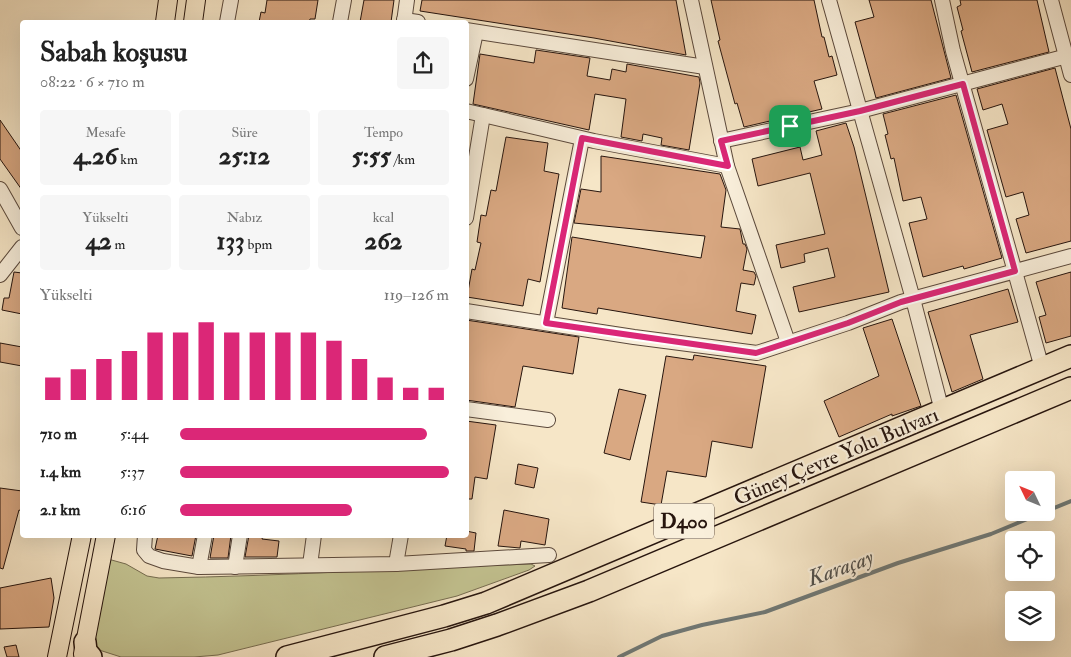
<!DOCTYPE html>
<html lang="tr">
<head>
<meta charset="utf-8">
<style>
  body { margin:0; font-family:"IM FELL Double Pica",serif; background:#f6f6f6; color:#222; height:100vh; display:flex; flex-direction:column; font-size:19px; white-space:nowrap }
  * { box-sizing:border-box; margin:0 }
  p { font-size:16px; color:#767676 }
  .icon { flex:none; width:28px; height:28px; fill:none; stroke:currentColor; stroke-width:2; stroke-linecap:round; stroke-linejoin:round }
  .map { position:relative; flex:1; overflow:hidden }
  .details { position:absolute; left:20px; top:20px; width:449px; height:518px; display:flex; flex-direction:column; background:#fff; border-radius:5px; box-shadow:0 5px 20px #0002 }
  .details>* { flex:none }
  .needle { width:32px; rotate:313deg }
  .fabs { position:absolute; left:1005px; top:471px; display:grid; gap:10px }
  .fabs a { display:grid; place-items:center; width:50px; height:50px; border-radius:5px; background:#fff; box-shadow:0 5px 20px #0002; font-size:25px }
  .pin { position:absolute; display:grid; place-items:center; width:42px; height:42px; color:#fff; margin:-21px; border-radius:10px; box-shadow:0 2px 8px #0006 }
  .round { display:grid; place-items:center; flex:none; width:52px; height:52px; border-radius:5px; background:#f6f6f6 }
  .summary { display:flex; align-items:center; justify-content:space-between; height:85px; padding:0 20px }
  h1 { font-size:28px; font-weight:800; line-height:38px }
  .stats { display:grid; grid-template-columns:repeat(3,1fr); gap:8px; height:85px; padding:5px 20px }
  .stats div { display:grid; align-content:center; border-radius:5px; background:#f6f6f6; text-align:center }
  .stats b { font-size:25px; font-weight:800 }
  .stats small { font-size:14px; font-weight:400 }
  .stats p { font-size:14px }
  .chart { height:140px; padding:10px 20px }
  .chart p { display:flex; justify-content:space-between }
  .chart svg { width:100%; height:90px; margin-top:5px; stroke:#db2777; stroke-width:6 }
  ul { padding:0 20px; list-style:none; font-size:16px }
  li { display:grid; grid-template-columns:80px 60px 1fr; align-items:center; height:38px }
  li i { height:12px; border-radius:6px; background:#db2777 }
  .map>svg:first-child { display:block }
</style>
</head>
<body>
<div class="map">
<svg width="1071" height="657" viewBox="0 0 1071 657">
  <rect width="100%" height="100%" fill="#f6e6c7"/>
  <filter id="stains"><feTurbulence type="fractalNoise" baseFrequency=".004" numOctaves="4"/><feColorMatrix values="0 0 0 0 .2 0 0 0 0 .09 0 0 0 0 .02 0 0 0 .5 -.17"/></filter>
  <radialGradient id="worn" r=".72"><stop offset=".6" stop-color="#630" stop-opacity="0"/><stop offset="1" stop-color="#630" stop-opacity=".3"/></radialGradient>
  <path fill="#c3c391" stroke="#756c50" d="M108,559L126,564L147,576L159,578C283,576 407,568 531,564L535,566L529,570L457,596L218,655L194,657H121L96,649L93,646Z"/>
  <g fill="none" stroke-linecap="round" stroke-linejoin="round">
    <path stroke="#707a78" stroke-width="4" d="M619,657L662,636L702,625L765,612L898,563L991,534L1071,501"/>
  </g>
  <g fill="#d9a882" stroke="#27150e">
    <path d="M267,0H318L315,19H310L309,22H259L261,12L265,13Z"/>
    <path d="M364,0H394L391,22H360Z"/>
    <path d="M422,0H676L686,55L594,38L420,11Z"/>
    <path d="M711,0H814L822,37H824L829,57L832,56L837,75L814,81L822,109L744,127L737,103L735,104L718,41L720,40Z"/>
    <path d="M869,0H931L951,78L876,98L855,22L874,17Z"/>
    <path d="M960,0H1037L1049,52L972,72L961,31L963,30L957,7L961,5Z"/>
    <path d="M536,50L590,58L587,76L610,80L612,69L626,72L627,64L699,77L700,83L689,150L661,145L662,138L643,134L642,141L621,137L626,99L595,94L589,130L473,104L480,54L534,63Z"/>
    <path d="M1055,68L1071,129V241L1026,253L1016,219L1029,215L1023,192L1006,197L987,130L1008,124L1002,104L983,110L977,89Z"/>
    <path d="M956,95L1002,258L964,269L963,266L923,277L909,223L927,219L921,197L903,201L894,158L891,159L885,135L888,134L883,114Z"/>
    <path d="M0,120L22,152V190L0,159Z"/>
    <path d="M846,123L854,147L889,292L799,312L793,287L835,277L828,248L804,254L805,262L781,268L776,245L825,234L810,173L758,186L752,159L800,147L803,160L822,155L816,131Z"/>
    <path d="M506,137L548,143L544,171L559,174L540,282L528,279L523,306L467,297L472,269L475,270L481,243L477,242L481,215L486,216L491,190L496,191Z"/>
    <path d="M601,156L720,174L726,190L721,227L740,229L743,244H745L747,249L743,270L754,272L756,276L754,285L741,283L736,311L756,315L752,334L598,308L597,314L562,308L572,237L701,258L705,236L574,223L581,189L601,192Z"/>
    <path d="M14,272L22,273V314L2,310L4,298H9Z"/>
    <path d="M1071,272V336L1046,343L1039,317L1046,315L1036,282Z"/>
    <path d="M1008,289L1018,322L970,335L983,379L952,392L928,312Z"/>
    <path d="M892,319L921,406L892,416V414L839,437L824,401L879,376L863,328Z"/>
    <path d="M466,320L579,337L573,374L523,366L515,407L466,400Z"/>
    <path d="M0,343L22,347V366L0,362Z"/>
    <path d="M694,355L766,366L752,448L712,441L706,477L667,471L661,505L641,502L666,356L693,360Z"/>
    <path d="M619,389L646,395L630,460L604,453Z"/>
    <path d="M466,421L496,425L487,479L475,477L472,499H466Z"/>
    <path d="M518,464L538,468L534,488L515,484Z"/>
    <path d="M0,488L22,491V511L19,510L3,569L0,568Z"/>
    <path d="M504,510L549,519L545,545L521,541L520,548L498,546Z"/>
    <path d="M466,531L476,533L474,551H466V549L445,546L447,535H466Z"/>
    <path d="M158,535H196L192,556L155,549Z"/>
    <path d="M214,535H231L228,558H210Z"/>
    <path d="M249,535H263L262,539L279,541L277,557H245Z"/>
    <path d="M51,578L54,598L49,627L0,629V588Z"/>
    <path d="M16,645L19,657H7L4,647Z"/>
  </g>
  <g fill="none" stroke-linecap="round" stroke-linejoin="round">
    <defs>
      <g id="minor">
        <path d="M691,0L727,166L788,342"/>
        <path d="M829,0L913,299L942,411"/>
        <path d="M942,0L953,51L1042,368"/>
        <path d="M1051,0L1071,75"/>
        <path d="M404,20L418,22"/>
        <path d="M227,22L231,0"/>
        <path d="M340,22L344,0"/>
        <path d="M404,22L407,0"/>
        <path d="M466,30L705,67"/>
        <path d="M466,79L476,32"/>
        <path d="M466,111L594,141L727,166"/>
        <path d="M721,141L860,111L1071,55"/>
        <path d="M0,189L22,228"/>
        <path d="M466,218L483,115"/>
        <path d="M0,275L22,247"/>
        <path d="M466,311L634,337L757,353L848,323L901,302L1071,256"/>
        <path d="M546,323L582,139"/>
        <path d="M466,409L548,420"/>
        <path d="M145,535L144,550L149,556L163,561L199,567L396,564L549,555"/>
        <path d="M396,564L401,535"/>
        <path d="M310,565L314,535"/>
        <path d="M199,567L205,535"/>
        <path d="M235,567L240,535"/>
      </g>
      <g id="major">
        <path d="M165,22L168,0"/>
        <path d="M193,22L196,0"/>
        <path d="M83,654L106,535"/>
        <path d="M57,657L82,535"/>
      </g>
      <g id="highway">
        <path d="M85,642L86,651L91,657"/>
        <path d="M287,657L444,616L486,603L1071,356"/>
        <path d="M385,657L451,640L497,625L589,591L1071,388"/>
      </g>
    </defs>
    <use href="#minor" stroke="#5b493c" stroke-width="16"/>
    <use href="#major" stroke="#27150e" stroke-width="20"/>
    <use href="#highway" stroke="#27150e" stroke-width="24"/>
    <use href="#minor" stroke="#f9efdb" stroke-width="14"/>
    <use href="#major" stroke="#f6e6c7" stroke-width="18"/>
    <use href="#highway" stroke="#f6e6c7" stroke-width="21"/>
  </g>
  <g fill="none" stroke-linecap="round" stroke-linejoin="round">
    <defs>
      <path id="route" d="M963,84L1015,271L901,302L848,323L756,353L546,323L582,138L728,166L721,141L860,111Z"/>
    </defs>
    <use href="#route" stroke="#fff" stroke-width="10"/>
    <use href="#route" stroke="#db2777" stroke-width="6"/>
  </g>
  <g text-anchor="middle" stroke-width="4.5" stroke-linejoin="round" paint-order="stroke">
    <rect fill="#f9efdb" stroke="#66564c" stroke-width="1" x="654" y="503.5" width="60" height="35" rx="4"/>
    <g font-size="20" font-weight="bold" fill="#27150e">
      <text x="684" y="528">D400</text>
    </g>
    <g font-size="21" fill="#27150e" stroke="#f9efdb">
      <text transform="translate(836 456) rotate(-23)" y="7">Güney Çevre Yolu Bulvarı</text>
    </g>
    <g font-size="22" font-style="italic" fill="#51504c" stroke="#f9efdb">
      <text transform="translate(840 567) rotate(-20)" y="8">Karaçay</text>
    </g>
  </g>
  <rect width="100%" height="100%" filter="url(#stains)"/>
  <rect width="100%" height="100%" fill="url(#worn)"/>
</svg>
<div class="fabs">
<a><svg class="needle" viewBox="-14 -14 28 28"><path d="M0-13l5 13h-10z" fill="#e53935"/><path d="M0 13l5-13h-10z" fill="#767676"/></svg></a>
<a><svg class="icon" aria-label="locate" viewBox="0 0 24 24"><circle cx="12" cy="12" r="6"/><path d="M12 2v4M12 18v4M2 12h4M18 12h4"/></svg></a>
<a><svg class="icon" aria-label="layers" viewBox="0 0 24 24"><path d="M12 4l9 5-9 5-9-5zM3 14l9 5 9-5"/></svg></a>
</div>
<div class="pin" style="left:790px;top:126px;background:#1e9e55"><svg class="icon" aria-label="arrive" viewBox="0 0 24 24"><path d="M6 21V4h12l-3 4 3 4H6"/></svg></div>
<section class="details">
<div class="summary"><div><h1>Sabah koşusu</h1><p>08:22 · 6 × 710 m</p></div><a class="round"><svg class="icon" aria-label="share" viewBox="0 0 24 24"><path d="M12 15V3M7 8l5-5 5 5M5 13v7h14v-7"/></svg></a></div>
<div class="stats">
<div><p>Mesafe</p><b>4.26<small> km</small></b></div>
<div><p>Süre</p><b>25:12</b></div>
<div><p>Tempo</p><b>5:55<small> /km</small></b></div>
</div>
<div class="stats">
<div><p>Yükselti</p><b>42<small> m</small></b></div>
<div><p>Nabız</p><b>133<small> bpm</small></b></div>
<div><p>kcal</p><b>262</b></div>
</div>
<div class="chart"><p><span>Yükselti</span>119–126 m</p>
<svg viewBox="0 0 160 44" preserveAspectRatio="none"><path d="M5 44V33M15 44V29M25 44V24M35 44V20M45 44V11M55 44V11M65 44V6M75 44V11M85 44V11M95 44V11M105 44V11M115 44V15M125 44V24M135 44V33M145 44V38M155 44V38"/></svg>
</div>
<ul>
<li><b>710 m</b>5:44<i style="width:92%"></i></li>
<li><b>1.4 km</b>5:37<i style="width:100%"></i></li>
<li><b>2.1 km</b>6:16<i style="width:64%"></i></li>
</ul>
</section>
</div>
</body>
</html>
